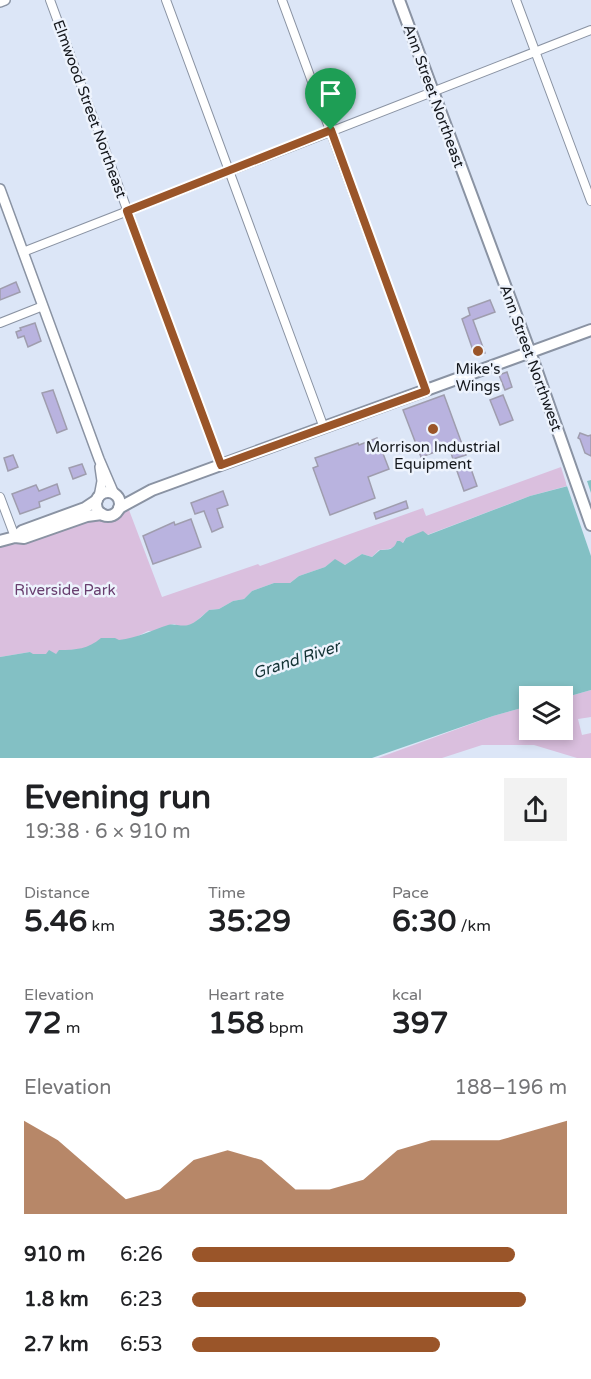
<!DOCTYPE html>
<html lang="en">
<head>
<meta charset="utf-8">
<style>
  body { margin:0; font-family:"Varela Round",sans-serif; background:#f2f2f2; color:#202124; height:100vh; display:flex; flex-direction:column; font-size:22px; white-space:nowrap }
  * { box-sizing:border-box; margin:0 }
  p { font-size:20px; color:#757577 }
  .icon { flex:none; width:33px; height:33px; fill:none; stroke:currentColor; stroke-width:2; stroke-linecap:round; stroke-linejoin:round }
  .map { position:relative; height:758px; overflow:hidden }
  .details { display:flex; flex-direction:column; background:#fff; flex:1 }
  .details>* { flex:none }
  .buttons { position:absolute; left:519px; top:686px; display:grid; gap:12px }
  .buttons a { display:grid; place-items:center; width:54px; height:54px; border-radius:0px; background:#fff; box-shadow:0 3px 9px #0003; font-size:30px }
  .pin { position:absolute; display:grid; place-items:center; width:51px; height:51px; color:#fff; margin:-62px -26px; border-radius:50% 50% 50% 0; rotate:-45deg; box-shadow:0 0 6px #0007 }
  .pin .icon { rotate:45deg }
  .round { display:grid; place-items:center; flex:none; width:63px; height:63px; border-radius:0px; background:#f2f2f2 }
  .head { display:flex; align-items:center; justify-content:space-between; height:102px; padding:0 24px }
  h1 { font-size:33px; font-weight:700; line-height:45px }
  .figures { display:grid; grid-template-columns:repeat(3,1fr); gap:9px; height:102px; padding:6px 24px }
  .figures div { display:grid; align-content:center }
  .figures b { font-size:30px; font-weight:700 }
  .figures small { font-size:16px; font-weight:400 }
  .figures p { font-size:16px }
  .chart { height:168px; padding:12px 24px }
  .chart p { display:flex; justify-content:space-between }
  .chart svg { width:100%; height:108px; margin-top:6px; fill:#9a5529; opacity:.7 }
  ul { padding:0 24px; list-style:none; font-size:20px }
  li { display:grid; grid-template-columns:96px 72px 1fr; align-items:center; height:45px }
  li i { height:15px; border-radius:8px; background:#9a5529 }
  .map>svg:first-child { display:block }
</style>
</head>
<body>
<div class="map">
<svg width="591" height="758" viewBox="0 0 591 758">
  <rect width="100%" height="100%" fill="#dce6f7"/>
  <g fill="#dabfde">
    <path d="M561,467L567,486L530,496L427,535L421,533L406,538C402,547 388,550 379,550L372,557L362,554L345,565L334,560L325,567L299,576L290,583H274L252,591L244,599L233,601L219,609L209,610L193,624L181,627L174,624L166,626L157,631H148L132,639L81,649L59,651L56,654L33,655L30,652L0,657V546L17,544L86,519L111,518L126,509L129,510L162,597L258,564L260,566L423,508L426,516Z"/>
    <path d="M591,690V717L578,719L582,735L591,733V758H577L534,745H482L442,758H378L493,716L529,706L530,729H562L563,698Z"/>
  </g>
  <path fill="#83c0c4" d="M591,480V690L563,698L562,696H530L529,706L493,716L372,758H0V657L30,652L33,654H46L49,650L56,654L59,650C76,650 88,649 101,638H115L119,640C137,638 152,630 168,625C176,623 182,628 191,624C198,621 204,614 209,610L219,609L233,601L244,599L252,591L274,583H290L299,576L325,567L335,559L345,565L362,554L372,557L380,550C388,550 394,550 397,541H400L403,543L406,538L423,531L428,535L530,496Z"/>
  <path fill="#dce6f7" d="M586,478L591,493V556L566,483Z"/>
  <g fill="#b9b3df" stroke="#9f9dae" stroke-width="1.5">
    <path d="M16,282L20,292L0,300V289Z"/>
    <path d="M490,300L495,312L473,320L485,353L475,356L462,319L470,315L468,308Z"/>
    <path d="M35,323L41,341L28,347L24,336L18,338L16,332L21,330L20,328Z"/>
    <path d="M507,372L512,387L505,390L499,375Z"/>
    <path d="M53,390L67,429L57,433L42,393Z"/>
    <path d="M444,395L466,455L453,459L449,447L421,457L403,410Z"/>
    <path d="M503,395L513,420L500,425L490,400Z"/>
    <path d="M580,433L588,436L591,435V456L585,453L580,439L578,438Z"/>
    <path d="M377,438L389,469L368,477L375,498L330,515L313,468L318,466L315,458L358,443L359,445Z"/>
    <path d="M13,455L18,467L8,471L4,458Z"/>
    <path d="M82,464L86,474L73,479L69,468Z"/>
    <path d="M470,466L477,486L464,491L457,471Z"/>
    <path d="M57,484L60,494L39,502L40,507L20,514L12,494L36,485L39,491Z"/>
    <path d="M223,491L228,505L217,509L223,527L212,532L204,511L195,514L191,503Z"/>
    <path d="M406,501L408,508L376,519L374,513Z"/>
    <path d="M191,519L201,547L153,564L143,536L174,522L175,525Z"/>
  </g>
  <g fill="none" stroke-linecap="round" stroke-linejoin="round">
    <defs>
      <g id="minor">
        <path d="M50,0L221,465"/>
        <path d="M166,0L324,428"/>
        <path d="M282,0L426,391"/>
        <path d="M516,0L591,201"/>
        <path d="M23,252L591,30"/>
        <path d="M0,323L43,306"/>
        <path d="M0,497L15,537"/>
      </g>
      <g id="tertiary">
        <path d="M0,2L5,0"/>
        <path d="M0,189L99,459L114,494"/>
        <path d="M99,497L102,481L100,467"/>
      </g>
      <g id="secondary">
        <path d="M399,0L534,363L591,525"/>
        <circle cx="108" cy="504" r="12"/>
        <path d="M119,508L152,490L591,330"/>
        <path d="M15,537L22,531L85,508L97,500"/>
        <path d="M0,541L15,537L24,538L87,516L102,514"/>
      </g>
    </defs>
    <use href="#minor" stroke="#8a93a3" stroke-width="10"/>
    <use href="#tertiary" stroke="#8a93a3" stroke-width="12"/>
    <use href="#secondary" stroke="#8a93a3" stroke-width="14"/>
    <use href="#minor" stroke="#fff" stroke-width="8"/>
    <use href="#tertiary" stroke="#fff" stroke-width="9"/>
    <use href="#secondary" stroke="#fff" stroke-width="10"/>
  </g>
  <g fill="none" stroke-linecap="round" stroke-linejoin="round">
    <defs>
      <path id="route" d="M331,130L426,391L221,465L127,211Z"/>
    </defs>
    <use href="#route" stroke="#fff" stroke-width="12"/>
    <use href="#route" stroke="#9a5529" stroke-width="8"/>
  </g>
  <g fill="#9a5529" stroke="#edf3fd" stroke-width="2">
    <circle cx="478" cy="351" r="6"/>
    <circle cx="433" cy="429" r="6"/>
  </g>
  <g text-anchor="middle" stroke-width="5" stroke-linejoin="round" paint-order="stroke">
    <g font-size="15" fill="#14171c" stroke="#edf3fd">
      <text transform="translate(434 96) rotate(70)" y="5">Ann Street Northeast</text>
      <text transform="translate(90 109) rotate(70)" y="5">Elmwood Street Northeast</text>
      <text transform="translate(531 358) rotate(70)" y="5">Ann Street Northwest</text>
    </g>
    <g font-size="15" fill="#14171c" stroke="#edf3fd">
      <text x="478" y="374">Mike's<tspan x="478" dy="17">Wings</tspan></text>
      <text x="433" y="452">Morrison Industrial<tspan x="433" dy="17">Equipment</tspan></text>
    </g>
    <g font-size="15" fill="#683e6f" stroke="#edf3fd">
      <text x="65" y="595">Riverside Park</text>
    </g>
    <g font-size="16" font-style="italic" fill="#123133" stroke="#edf3fd">
      <text transform="translate(296 659) rotate(-18)" y="6">Grand River</text>
    </g>
  </g>
</svg>
<div class="buttons">
<a><svg class="icon" aria-label="layers" viewBox="0 0 24 24"><path d="M12 4l9 5-9 5-9-5zM3 14l9 5 9-5"/></svg></a>
</div>
<div class="pin" style="left:331px;top:130px;background:#1e9e55"><svg class="icon" aria-label="arrive" viewBox="0 0 24 24"><path d="M6 21V4h12l-3 4 3 4H6"/></svg></div>
</div>
<section class="details">
<div class="head"><div><h1>Evening run</h1><p>19:38 · 6 × 910 m</p></div><a class="round"><svg class="icon" aria-label="share" viewBox="0 0 24 24"><path d="M12 15V3M7 8l5-5 5 5M5 13v7h14v-7"/></svg></a></div>
<div class="figures">
<div><p>Distance</p><b>5.46<small> km</small></b></div>
<div><p>Time</p><b>35:29</b></div>
<div><p>Pace</p><b>6:30<small> /km</small></b></div>
</div>
<div class="figures">
<div><p>Elevation</p><b>72<small> m</small></b></div>
<div><p>Heart rate</p><b>158<small> bpm</small></b></div>
<div><p>kcal</p><b>397</b></div>
</div>
<div class="chart"><p><span>Elevation</span>188–196 m</p>
<svg viewBox="0 0 160 44" preserveAspectRatio="none"><path d="M0 44V6L10 14L20 26L30 38L40 34L50 22L60 18L70 22L80 34L90 34L100 30L110 18L120 14L130 14L140 14L150 10L160 6V44z"/></svg>
</div>
<ul>
<li><b>910 m</b>6:26<i style="width:86%"></i></li>
<li><b>1.8 km</b>6:23<i style="width:89%"></i></li>
<li><b>2.7 km</b>6:53<i style="width:66%"></i></li>
</ul>
</section>
</body>
</html>
